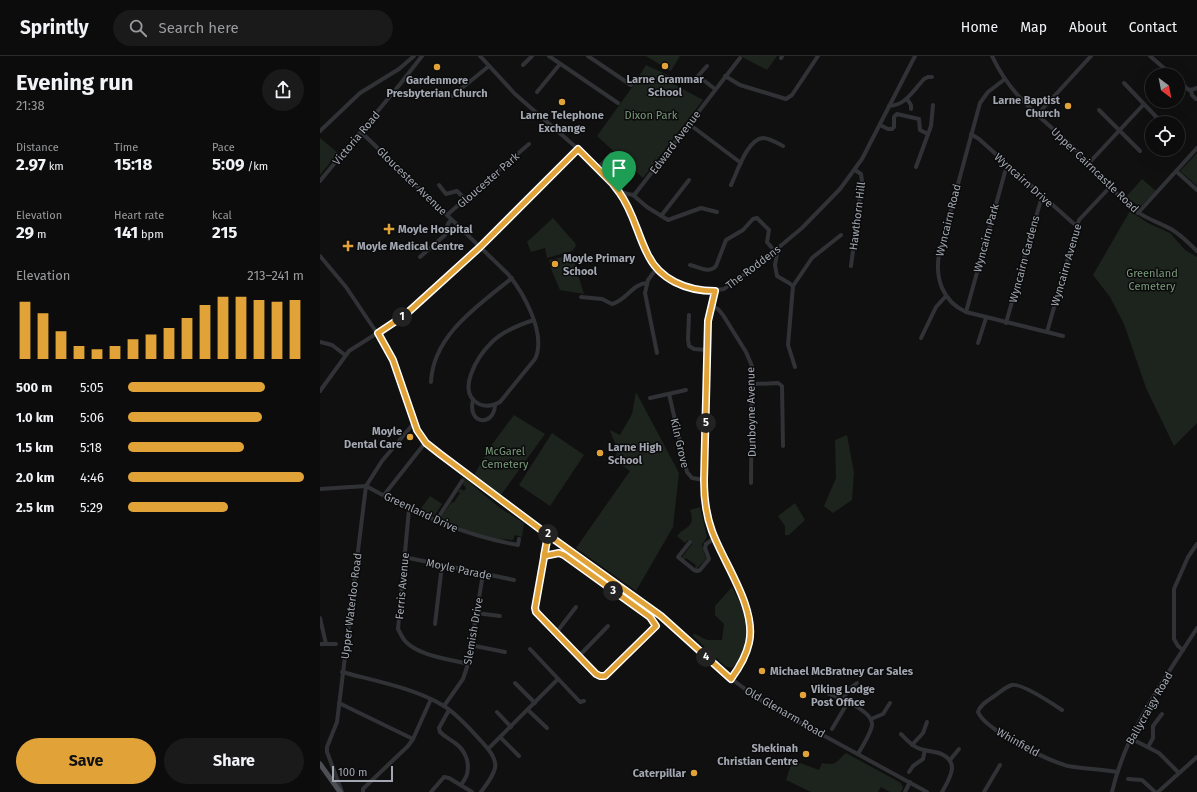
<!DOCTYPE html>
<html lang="en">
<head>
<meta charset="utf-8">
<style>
  body { margin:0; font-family:"Fira Sans",sans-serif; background:#1a1a1b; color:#f1f3f6; height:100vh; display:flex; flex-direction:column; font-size:15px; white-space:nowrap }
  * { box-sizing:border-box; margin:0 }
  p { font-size:13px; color:#9a9b9d }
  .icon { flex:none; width:22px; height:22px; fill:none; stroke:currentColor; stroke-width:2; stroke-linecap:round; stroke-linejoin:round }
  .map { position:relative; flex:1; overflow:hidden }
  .drawer { display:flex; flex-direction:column; background:#0c0c0d; width:320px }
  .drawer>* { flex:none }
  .needle { width:26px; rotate:148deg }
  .controls { position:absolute; left:825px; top:12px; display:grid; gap:8px }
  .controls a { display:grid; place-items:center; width:40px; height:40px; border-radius:50%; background:#0c0c0d; box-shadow:0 4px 16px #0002,0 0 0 1px #2c2c2e; font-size:20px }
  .scale { position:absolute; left:12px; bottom:10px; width:61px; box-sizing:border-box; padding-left:4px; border:2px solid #a2a7b1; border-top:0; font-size:11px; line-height:14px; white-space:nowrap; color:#a2a7b1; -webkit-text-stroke:3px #0b0b0c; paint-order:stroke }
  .pin { position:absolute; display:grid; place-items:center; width:34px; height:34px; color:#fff; margin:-41px -17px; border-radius:50% 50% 50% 0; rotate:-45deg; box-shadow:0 0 4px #0007 }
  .pin .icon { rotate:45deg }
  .km { position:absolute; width:20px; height:20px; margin:-10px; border-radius:50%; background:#222; color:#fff; font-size:11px; line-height:20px; text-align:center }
  .round { display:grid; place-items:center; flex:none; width:42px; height:42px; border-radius:21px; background:#1a1a1b }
  .overview { display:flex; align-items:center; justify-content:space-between; height:68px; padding:0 16px }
  h1 { font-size:22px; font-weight:700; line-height:30px }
  .metrics { display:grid; grid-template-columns:repeat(3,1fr); gap:6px; height:68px; padding:4px 16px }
  .metrics div { display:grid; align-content:center }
  .metrics b { font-size:17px; font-weight:700 }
  .metrics small { font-size:11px; font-weight:400 }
  .metrics p { font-size:11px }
  .chart { height:112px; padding:8px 16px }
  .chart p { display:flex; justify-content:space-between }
  .chart svg { width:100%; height:72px; margin-top:4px; stroke:#e1a338; stroke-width:6 }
  .primary-button { display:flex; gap:8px; margin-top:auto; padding:8px 16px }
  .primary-button a { flex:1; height:46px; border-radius:24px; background:#e1a338; color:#111; font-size:16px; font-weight:700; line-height:46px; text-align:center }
  .primary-button a+a { background:#1a1a1b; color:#f1f3f6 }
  ul { padding:0 16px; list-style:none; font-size:13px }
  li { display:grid; grid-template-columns:64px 48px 1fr; align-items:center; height:30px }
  li i { height:10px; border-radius:5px; background:#e1a338 }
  header { display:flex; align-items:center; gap:24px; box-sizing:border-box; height:56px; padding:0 20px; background:#0c0c0d; border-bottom:1px solid #2c2c2e }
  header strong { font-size:19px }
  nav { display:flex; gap:22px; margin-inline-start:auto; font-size:14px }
  .search { width:280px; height:36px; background:#1a1a1b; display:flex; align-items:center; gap:10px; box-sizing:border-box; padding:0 14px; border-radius:22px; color:#9a9b9d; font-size:15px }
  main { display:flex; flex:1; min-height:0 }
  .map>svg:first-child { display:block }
</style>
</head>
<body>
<header>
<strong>Sprintly</strong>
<div class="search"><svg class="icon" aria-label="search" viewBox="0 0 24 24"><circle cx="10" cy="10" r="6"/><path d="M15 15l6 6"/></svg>Search here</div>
<nav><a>Home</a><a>Map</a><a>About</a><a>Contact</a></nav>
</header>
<main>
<section class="drawer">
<div class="overview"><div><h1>Evening run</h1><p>21:38</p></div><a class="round"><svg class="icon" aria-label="share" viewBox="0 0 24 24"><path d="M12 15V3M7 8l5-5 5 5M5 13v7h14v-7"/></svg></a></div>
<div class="metrics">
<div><p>Distance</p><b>2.97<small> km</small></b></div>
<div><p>Time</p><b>15:18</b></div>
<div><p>Pace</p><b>5:09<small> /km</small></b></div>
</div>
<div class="metrics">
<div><p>Elevation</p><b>29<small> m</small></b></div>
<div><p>Heart rate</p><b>141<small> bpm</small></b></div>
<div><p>kcal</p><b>215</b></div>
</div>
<div class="chart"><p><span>Elevation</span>213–241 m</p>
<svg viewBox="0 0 160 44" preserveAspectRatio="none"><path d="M5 44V9M15 44V16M25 44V27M35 44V36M45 44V38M55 44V36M65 44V32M75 44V29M85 44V25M95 44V19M105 44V11M115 44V6M125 44V6M135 44V8M145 44V9M155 44V8"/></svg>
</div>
<ul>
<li><b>500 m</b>5:05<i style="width:78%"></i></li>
<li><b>1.0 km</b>5:06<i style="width:76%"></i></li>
<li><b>1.5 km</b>5:18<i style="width:66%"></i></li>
<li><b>2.0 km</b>4:46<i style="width:100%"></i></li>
<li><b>2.5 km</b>5:29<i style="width:57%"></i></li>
</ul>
<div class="primary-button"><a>Save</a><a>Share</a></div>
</section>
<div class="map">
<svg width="877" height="736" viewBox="0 0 877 736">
  <rect width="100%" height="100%" fill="#101011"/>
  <g fill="#1d231d">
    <path d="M326,0H360L351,15Z"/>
    <path d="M420,0H457L447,14Z"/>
    <path d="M326,9L352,21L350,26L383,44L323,122L277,80L313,30Z"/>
    <path d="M0,82L18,97L0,119Z"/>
    <path d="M877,97V130L860,115Z"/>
    <path d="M822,123L836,135L820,151L806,141Z"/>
    <path d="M810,155L828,167L850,177L865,194L877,201V367L854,390L826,332L804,268L790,241L773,219Z"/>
    <path d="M233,162L255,187L256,190L252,195L227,202L225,192L211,196L207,186Z"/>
    <path d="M252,199L264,238L240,234C236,224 231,215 229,204Z"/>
    <path d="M316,336L359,417L353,471L316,535L256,492L310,415L294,404C301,390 293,387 290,374L300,379L312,358Z"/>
    <path d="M194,359L225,378L181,439L154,419L170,391Z"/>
    <path d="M232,377L264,399L230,450L199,429Z"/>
    <path d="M527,379L534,416L532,444L513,457L504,450L516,422L515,384Z"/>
    <path d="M143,421L180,452L204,467L202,481L195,479L193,484C168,483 145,474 122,464L121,461L131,447L134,446L140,437L138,436L139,434L141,433L144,435L146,432L143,428L144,426L140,424Z"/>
    <path d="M110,440L122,448L115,459L111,460L99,455Z"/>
    <path d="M475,447L485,464L469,479H465V470L458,460Z"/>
    <path d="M380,451L387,481L382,489L386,503L376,513L375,511L376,509L366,502L364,504L362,502V501L372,488L368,484L365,487L357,480C365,469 376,473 370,454Z"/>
    <path d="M412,531L426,559L428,579L426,588L419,605L412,612L405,610L372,579L375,578L387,584H402L404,568L395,559V550Z"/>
    <path d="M526,697L581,727L583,732L581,736H570L561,731L558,736H491L466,724L472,706L475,705L499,714L502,707C518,710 516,705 526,697Z"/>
  </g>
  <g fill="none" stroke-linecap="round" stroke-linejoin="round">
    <g stroke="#313236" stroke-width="4">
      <path d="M160,0L195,38L258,93L293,128L303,142L312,158L327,198L340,216L349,224L364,231L389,235L404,233L446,202L482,172L520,133L542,103L595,0"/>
      <path d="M229,0L298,47"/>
      <path d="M268,0L311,29"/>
      <path d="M672,0C693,45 725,63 759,97C778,116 795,139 816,155C827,163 840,167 851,173C861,179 869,187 877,195"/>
      <path d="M830,0L852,19"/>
      <path d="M461,2L462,0"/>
      <path d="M203,9L212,0"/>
      <path d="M387,10L378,20L395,33"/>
      <path d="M405,20L420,29L466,43L472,39L498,0"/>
      <path d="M685,23L668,36L660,47L619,198C615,222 622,245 646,256L743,280"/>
      <path d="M858,25L869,34L874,33L877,32"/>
      <path d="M804,27L842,67"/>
      <path d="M871,34L872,39L876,43"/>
      <path d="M217,36L240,8"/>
      <path d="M132,40L169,10"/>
      <path d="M587,43L591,49V53"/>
      <path d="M569,50C586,49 593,35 604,23L608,21H612"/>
      <path d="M779,54L820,95"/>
      <path d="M717,59L771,0"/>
      <path d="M369,68L421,107"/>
      <path d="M560,69L568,73H572L574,71V61L577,58L599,63L600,74L608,78"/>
      <path d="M0,75L40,37L79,13L94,0"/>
      <path d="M41,76L188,218C203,236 227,278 215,303L180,346C173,350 166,351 159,348C135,336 158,300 171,287C183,275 198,269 214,264"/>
      <path d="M651,78L659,83L753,167L757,170"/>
      <path d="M769,107L824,48"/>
      <path d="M596,111L611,70L613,49"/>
      <path d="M278,112L291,98"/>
      <path d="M856,115L877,134"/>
      <path d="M0,125L81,27L102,0"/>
      <path d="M119,129L126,138L137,135L145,143"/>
      <path d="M411,129C417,117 427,83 443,82C449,82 457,87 463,90"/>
      <path d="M299,136C305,135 309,141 315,138L420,2"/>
      <path d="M313,139L327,151L348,164L381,152L397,156"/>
      <path d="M818,157L877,92"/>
      <path d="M127,159L209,88"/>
      <path d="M341,160L369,124"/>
      <path d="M0,200L26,231L67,292L77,316L97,374L105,387L183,446L341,559L405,618L437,642L468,660L607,736"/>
      <path d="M100,201L125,179C129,173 124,171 131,164"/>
      <path d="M370,209C379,211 389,218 396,210L406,184L423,174L433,163L437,162L449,174L447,186L457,198L455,209L457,220L469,227L473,230"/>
      <path d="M531,210L542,125L541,118L535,114"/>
      <path d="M395,235L388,265L384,424C385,441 386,459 392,475C404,508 437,552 429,588C426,601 419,612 411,623"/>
      <path d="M261,241L282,243L292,248C306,245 313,227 327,227"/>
      <path d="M391,250L398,253L403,259L426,296L432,310L431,427"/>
      <path d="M646,256L685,116L689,109"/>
      <path d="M369,259L368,283L369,290L374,293L387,294"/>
      <path d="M686,267L716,161L721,144L723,140"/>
      <path d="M727,276L759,164L791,130"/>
      <path d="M601,282L616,251L626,240"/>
      <path d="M0,286L12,289L25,299"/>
      <path d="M658,287L666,262"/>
      <path d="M337,297L325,237L328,224L337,212"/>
      <path d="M475,311L468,289L473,230L492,202L521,179"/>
      <path d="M111,326C113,279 159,249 192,222"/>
      <path d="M433,328L458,327L462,330L463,390"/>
      <path d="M0,335L29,295L78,264L89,255L160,191L258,93"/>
      <path d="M349,338L367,416L372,422L384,424"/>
      <path d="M330,342L366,334"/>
      <path d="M153,344C147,369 174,371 175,349"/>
      <path d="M46,430C95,457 142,479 198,489L199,483"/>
      <path d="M0,433L46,430"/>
      <path d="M64,439L105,387"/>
      <path d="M89,453L78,573C80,577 83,583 86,586C100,600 129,603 148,608"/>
      <path d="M116,465L142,425"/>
      <path d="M370,486L358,501L374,514L377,515L380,514L389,503L385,492L386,488L395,482"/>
      <path d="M224,499L239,497L244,499L330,561L337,570L334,573L285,620H280L276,618L216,556L215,552L228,479"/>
      <path d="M84,501L194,524"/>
      <path d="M156,557L180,560"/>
      <path d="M0,562L6,588"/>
      <path d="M115,568L122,509"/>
      <path d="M236,577L256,551"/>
      <path d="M0,588H16"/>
      <path d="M150,589L185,596"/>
      <path d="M210,593L260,646L264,645"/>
      <path d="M863,594L858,590L854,583V533L868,501L877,488"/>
      <path d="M259,600L288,570"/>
      <path d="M22,616C55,625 95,632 124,650C137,658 151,674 162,686C168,693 177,702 175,712C173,721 166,729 161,736"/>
      <path d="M195,627L215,647"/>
      <path d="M505,636C517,641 553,654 552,669C551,677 542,691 538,698"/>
      <path d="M523,643L529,633L537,627"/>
      <path d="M19,647L93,683"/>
      <path d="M124,650L143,623L148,608L163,518"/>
      <path d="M129,654L119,672L120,676C125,681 130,683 135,687C145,694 150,706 147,718C146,722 143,726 141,729"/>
      <path d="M208,654L227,672"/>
      <path d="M742,654C733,648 702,627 692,629C685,631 679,637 673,641C667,645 660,649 658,656C665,674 729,705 748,710C764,713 780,713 797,716"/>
      <path d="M177,656L191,671"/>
      <path d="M551,663L563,658L570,647"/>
      <path d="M512,673L528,646"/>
      <path d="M581,678C586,683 591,689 598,692C604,695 612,695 619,697C641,705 630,722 622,736"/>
      <path d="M180,681L199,700"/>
      <path d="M810,682L839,697L859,717"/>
      <path d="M592,689L603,677L607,666"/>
      <path d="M828,691L833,682V670L842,658"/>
      <path d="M168,693L238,623"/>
      <path d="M630,704L639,693"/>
      <path d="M589,716L593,710L603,703L605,694"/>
      <path d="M808,723L822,724L835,736"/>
      <path d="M22,736L7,696V691L17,666L46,430L62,405L94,367"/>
      <path d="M43,736V733L47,729L88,690L93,683L111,643"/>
      <path d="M111,736L124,721L129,722L152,736"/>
      <path d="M585,736L590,726"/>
      <path d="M664,736L680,709"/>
      <path d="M792,736C806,675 844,624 877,572"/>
      <path d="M838,736L877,701"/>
    </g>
    <path stroke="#4d4f54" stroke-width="5" d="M0,708L20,736"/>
  </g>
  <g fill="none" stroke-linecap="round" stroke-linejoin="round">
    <defs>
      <path id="route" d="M299,136L293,128L258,93L160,191L85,259L58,277L73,304L97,374L106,387L120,398L228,479L215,552L216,556L276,618L280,620H285L336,570L330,561L244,499L239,497L224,500L228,479L341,560L411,623C419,612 426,601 429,587C437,552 404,508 392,475C386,459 384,441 384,424L388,265L395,235C367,235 339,224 327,197C317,177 313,155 299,136"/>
    </defs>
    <use href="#route" stroke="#fff" stroke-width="8"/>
    <use href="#route" stroke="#e1a338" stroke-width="5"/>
  </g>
  <g fill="#e1a338" stroke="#0b0b0c" stroke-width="1.5">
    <circle cx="345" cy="10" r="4"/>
    <circle cx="117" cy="11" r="4"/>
    <circle cx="242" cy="46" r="4"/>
    <circle cx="748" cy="50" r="4"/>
    <path d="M67 167h4v4h4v4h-4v4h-4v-4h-4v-4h4z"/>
    <path d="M26 184h4v4h4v4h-4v4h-4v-4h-4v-4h4z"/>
    <circle cx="235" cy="208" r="4"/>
    <circle cx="90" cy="381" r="4"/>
    <circle cx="280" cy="397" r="4"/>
    <circle cx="442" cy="615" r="4"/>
    <circle cx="483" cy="639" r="4"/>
    <circle cx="486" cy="698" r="4"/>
    <circle cx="374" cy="717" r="4"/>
  </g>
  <g text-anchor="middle" stroke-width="3" stroke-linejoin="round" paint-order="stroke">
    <g font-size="11" font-weight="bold" fill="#a2a7b1" stroke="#0b0b0c" text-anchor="start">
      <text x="345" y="27" text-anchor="middle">Larne Grammar<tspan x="345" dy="13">School</tspan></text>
      <text x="117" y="28" text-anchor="middle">Gardenmore<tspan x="117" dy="13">Presbyterian Church</tspan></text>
      <text x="740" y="48" text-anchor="end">Larne Baptist<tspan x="740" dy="13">Church</tspan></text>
      <text x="242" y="63" text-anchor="middle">Larne Telephone<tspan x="242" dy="13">Exchange</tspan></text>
      <text x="78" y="177">Moyle Hospital</text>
      <text x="37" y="194">Moyle Medical Centre</text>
      <text x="243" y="206">Moyle Primary<tspan x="243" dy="13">School</tspan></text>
      <text x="82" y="379" text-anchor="end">Moyle<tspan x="82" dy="13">Dental Care</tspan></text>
      <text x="288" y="395">Larne High<tspan x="288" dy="13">School</tspan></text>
      <text x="450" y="619">Michael McBratney Car Sales</text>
      <text x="491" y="637">Viking Lodge<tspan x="491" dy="13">Post Office</tspan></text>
      <text x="478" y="696" text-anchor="end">Shekinah<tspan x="478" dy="13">Christian Centre</tspan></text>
      <text x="366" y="721" text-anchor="end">Caterpillar</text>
    </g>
    <g font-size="11" fill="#7a9a7b" stroke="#0b0b0c">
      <text x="331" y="63">Dixon Park</text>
      <text x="832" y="221">Greenland<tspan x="832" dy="13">Cemetery</tspan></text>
      <text x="185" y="399">McGarel<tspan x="185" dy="13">Cemetery</tspan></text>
    </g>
    <g font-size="11" fill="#a2a7b1" stroke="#0b0b0c">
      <text transform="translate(36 82) rotate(-50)" y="4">Victoria Road</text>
      <text transform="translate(355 86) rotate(-53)" y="4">Edward Avenue</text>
      <text transform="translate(775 114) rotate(44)" y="4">Upper Cairncastle Road</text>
      <text transform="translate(168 124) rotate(-41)" y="4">Gloucester Park</text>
      <text transform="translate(704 124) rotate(42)" y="4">Wyncairn Drive</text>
      <text transform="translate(92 125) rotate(44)" y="4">Gloucester Avenue</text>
      <text transform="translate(537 160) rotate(-83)" y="4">Hawthorn Hill</text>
      <text transform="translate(628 164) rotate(-76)" y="4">Wyncairn Road</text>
      <text transform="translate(666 182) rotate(-75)" y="4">Wyncairn Park</text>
      <text transform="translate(704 203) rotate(-75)" y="4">Wyncairn Gardens</text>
      <text transform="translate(746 209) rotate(-74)" y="4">Wyncairn Avenue</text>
      <text transform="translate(433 211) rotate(-37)" y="4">The Roddens</text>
      <text transform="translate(431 356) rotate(-91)" y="4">Dunboyne Avenue</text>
      <text transform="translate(360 387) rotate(77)" y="4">Kiln Grove</text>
      <text transform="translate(101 456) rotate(25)" y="4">Greenland Drive</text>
      <text transform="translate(139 513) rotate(12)" y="4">Moyle Parade</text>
      <text transform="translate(82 530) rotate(-85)" y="4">Ferris Avenue</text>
      <text transform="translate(31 550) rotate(-83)" y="4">Upper Waterloo Road</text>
      <text transform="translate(153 575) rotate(-80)" y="4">Slemish Drive</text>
      <text transform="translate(829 652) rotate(-60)" y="4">Ballycraigy Road</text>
      <text transform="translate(465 656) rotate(30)" y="4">Old Glenarm Road</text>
      <text transform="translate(698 686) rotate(29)" y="4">Whinfield</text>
    </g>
  </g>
</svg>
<div class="controls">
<a><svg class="needle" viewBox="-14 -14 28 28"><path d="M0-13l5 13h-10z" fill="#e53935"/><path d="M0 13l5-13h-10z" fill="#9a9b9d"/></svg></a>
<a><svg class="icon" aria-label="locate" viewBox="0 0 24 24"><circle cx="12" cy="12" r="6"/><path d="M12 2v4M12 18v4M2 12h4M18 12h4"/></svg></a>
</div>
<div class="scale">100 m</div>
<div class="pin" style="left:299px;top:136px;background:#1e9e55"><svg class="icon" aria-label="arrive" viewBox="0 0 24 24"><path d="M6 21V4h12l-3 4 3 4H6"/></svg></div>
<b class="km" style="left:82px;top:261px">1</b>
<b class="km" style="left:228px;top:478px">2</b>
<b class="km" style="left:293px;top:535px">3</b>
<b class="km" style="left:386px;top:601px">4</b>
<b class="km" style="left:386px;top:367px">5</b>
</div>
</main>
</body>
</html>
